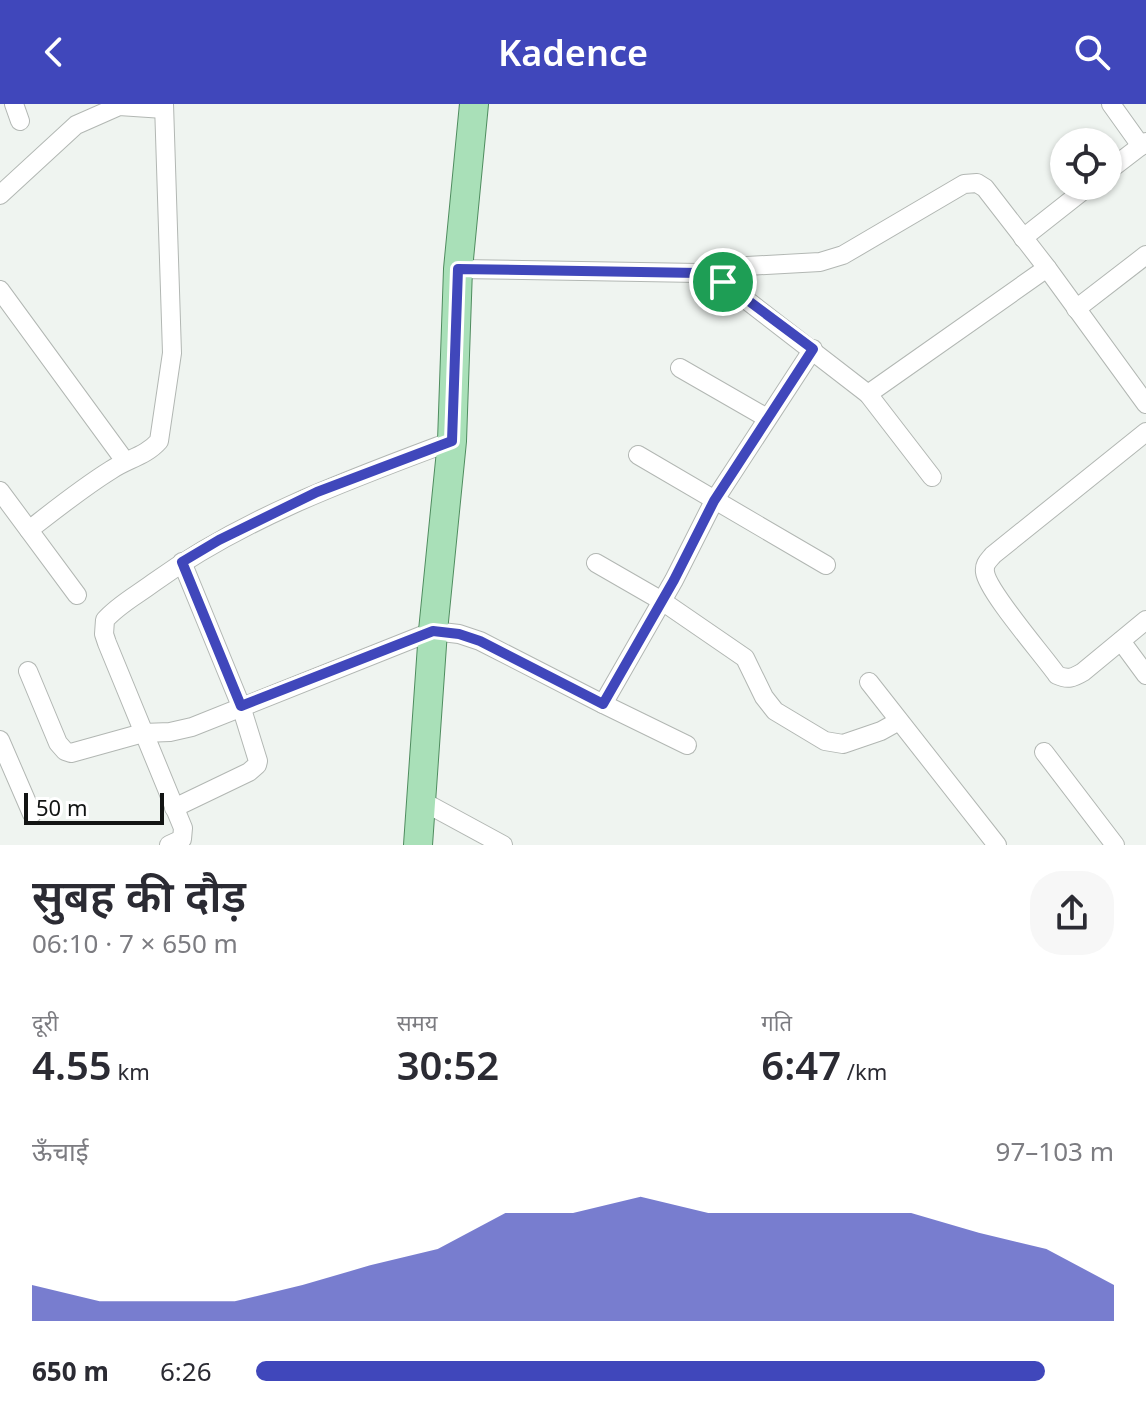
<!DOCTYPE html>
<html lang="hi">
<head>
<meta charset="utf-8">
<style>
  body { margin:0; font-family:"Noto Sans","Noto Sans Devanagari",sans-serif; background:#f7f7f7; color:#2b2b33; height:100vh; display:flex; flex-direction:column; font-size:30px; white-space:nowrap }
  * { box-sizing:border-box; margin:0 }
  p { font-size:26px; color:#7c7c81 }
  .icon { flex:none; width:44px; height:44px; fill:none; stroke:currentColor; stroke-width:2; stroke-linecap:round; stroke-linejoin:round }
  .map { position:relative; height:741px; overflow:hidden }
  .details { display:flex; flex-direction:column; background:#fff; flex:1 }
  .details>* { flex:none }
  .buttons { position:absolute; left:1050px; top:24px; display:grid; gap:16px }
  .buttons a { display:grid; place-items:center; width:72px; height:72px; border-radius:50%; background:#fff; box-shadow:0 2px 6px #0004; font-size:40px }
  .scale { position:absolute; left:24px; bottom:20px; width:140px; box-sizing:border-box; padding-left:8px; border:4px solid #121413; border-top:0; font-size:22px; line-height:28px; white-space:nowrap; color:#121413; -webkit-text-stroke:6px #fff; paint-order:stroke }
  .pin { position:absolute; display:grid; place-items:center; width:68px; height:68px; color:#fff; margin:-34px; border:4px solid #fff; border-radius:50%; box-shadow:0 2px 8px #0007 }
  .round { display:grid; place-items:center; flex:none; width:84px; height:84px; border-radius:32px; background:#f7f7f7 }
  .overview { display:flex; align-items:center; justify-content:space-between; height:136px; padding:0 32px }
  h1 { font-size:44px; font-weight:600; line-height:60px }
  .metrics { display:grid; grid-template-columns:repeat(3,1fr); gap:12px; height:136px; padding:8px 32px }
  .metrics div { display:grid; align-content:center }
  .metrics b { font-size:40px; font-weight:600 }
  .metrics small { font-size:22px; font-weight:400 }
  .metrics p { font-size:22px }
  .chart { height:224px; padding:16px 32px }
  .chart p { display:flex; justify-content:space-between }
  .chart svg { width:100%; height:144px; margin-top:8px; fill:#4047bb; opacity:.7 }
  ul { padding:0 32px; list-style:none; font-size:26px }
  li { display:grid; grid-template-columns:128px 96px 1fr; align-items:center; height:60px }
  li i { height:20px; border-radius:10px; background:#4047bb }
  header { display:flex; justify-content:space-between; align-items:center; height:104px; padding:0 32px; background:#4047bb; color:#fff; font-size:36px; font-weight:600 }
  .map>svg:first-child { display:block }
</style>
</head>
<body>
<header><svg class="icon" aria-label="back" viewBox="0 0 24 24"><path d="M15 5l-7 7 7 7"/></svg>Kadence<svg class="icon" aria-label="search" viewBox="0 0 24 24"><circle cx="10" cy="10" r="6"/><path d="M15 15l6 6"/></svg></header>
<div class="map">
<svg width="1146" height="741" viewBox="0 0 1146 741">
  <rect width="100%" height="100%" fill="#eff4f0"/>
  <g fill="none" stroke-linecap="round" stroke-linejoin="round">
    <defs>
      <g id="minor">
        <path d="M14,0L20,17"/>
        <path d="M1111,0L1141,42"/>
        <path d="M1108,67L1146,38"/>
        <path d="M0,91L76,21L119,2L164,5"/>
        <path d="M1023,134L1089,82"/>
        <path d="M458,165L699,169L718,174L868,290L1047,164"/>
        <path d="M723,178L747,162L820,158L843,151L964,80L977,79L985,84L1047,164L1146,300"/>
        <path d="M0,186L125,357"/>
        <path d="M1076,205L1146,151"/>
        <path d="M680,264L767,314"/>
        <path d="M868,290L932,373"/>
        <path d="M1146,328L993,451C988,457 984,460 985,468C987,487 1043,551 1057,571C1068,576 1073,574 1083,568L1146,516"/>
        <path d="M638,351L826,461"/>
        <path d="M0,387L77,491"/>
        <path d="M29,426C56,405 82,384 111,366C127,355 146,352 159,337L172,249L164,0"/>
        <path d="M596,459L662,497L745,554L764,593L775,607L825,637L843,640L881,627L899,617"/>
        <path d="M1121,537L1146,571"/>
        <path d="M28,567L58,639L65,647L71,649L143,629L170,628L192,623L433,527L459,530L480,537L603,600L674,476L714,397L813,245"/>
        <path d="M869,578L997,741"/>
        <path d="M603,600L687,641"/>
        <path d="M0,636L32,710"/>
        <path d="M1044,648L1115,741"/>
        <path d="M422,697L503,741"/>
        <path d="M174,704L249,668L257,661L258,657L241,602L182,458"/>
        <path d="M169,741L182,735L183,724L107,539L104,530L105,516C118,501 137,491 153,479C245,413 348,376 452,337"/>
      </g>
      <path id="primary" d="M418,741L433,527L452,337L458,165L474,0"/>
    </defs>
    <use href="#minor" stroke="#b2b7b3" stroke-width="20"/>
    <use href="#primary" stroke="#4f8c5f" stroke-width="30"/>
    <use href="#minor" stroke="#fff" stroke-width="18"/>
    <use href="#primary" stroke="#a9e0b8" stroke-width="28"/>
  </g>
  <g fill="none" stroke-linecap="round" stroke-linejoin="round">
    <defs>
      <path id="route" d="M458,165L699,169L718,174L813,245L714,397L674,476L603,600L480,537L459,530L433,527L241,602L182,458L219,436L317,388L452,337Z"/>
    </defs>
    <use href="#route" stroke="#fff" stroke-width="16"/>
    <use href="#route" stroke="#4047bb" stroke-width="10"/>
  </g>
</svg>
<div class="buttons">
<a><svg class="icon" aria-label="locate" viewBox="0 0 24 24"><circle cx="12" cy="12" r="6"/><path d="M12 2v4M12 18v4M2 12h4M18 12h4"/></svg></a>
</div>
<div class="scale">50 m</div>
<div class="pin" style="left:723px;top:178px;background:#1e9e55"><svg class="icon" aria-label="arrive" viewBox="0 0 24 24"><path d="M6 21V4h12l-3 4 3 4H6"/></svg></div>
</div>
<section class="details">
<div class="overview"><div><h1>सुबह की दौड़</h1><p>06:10 · 7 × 650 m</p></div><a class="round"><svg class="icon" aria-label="share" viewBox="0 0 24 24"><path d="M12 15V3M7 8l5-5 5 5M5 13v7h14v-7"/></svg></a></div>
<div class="metrics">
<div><p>दूरी</p><b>4.55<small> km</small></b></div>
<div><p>समय</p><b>30:52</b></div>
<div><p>गति</p><b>6:47<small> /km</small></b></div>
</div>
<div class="chart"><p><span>ऊँचाई</span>97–103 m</p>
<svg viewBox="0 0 160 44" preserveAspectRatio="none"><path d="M0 44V33L10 38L20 38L30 38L40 33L50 27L60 22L70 11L80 11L90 6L100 11L110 11L120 11L130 11L140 17L150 22L160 33V44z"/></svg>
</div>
<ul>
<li><b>650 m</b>6:26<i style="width:92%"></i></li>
</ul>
</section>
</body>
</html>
